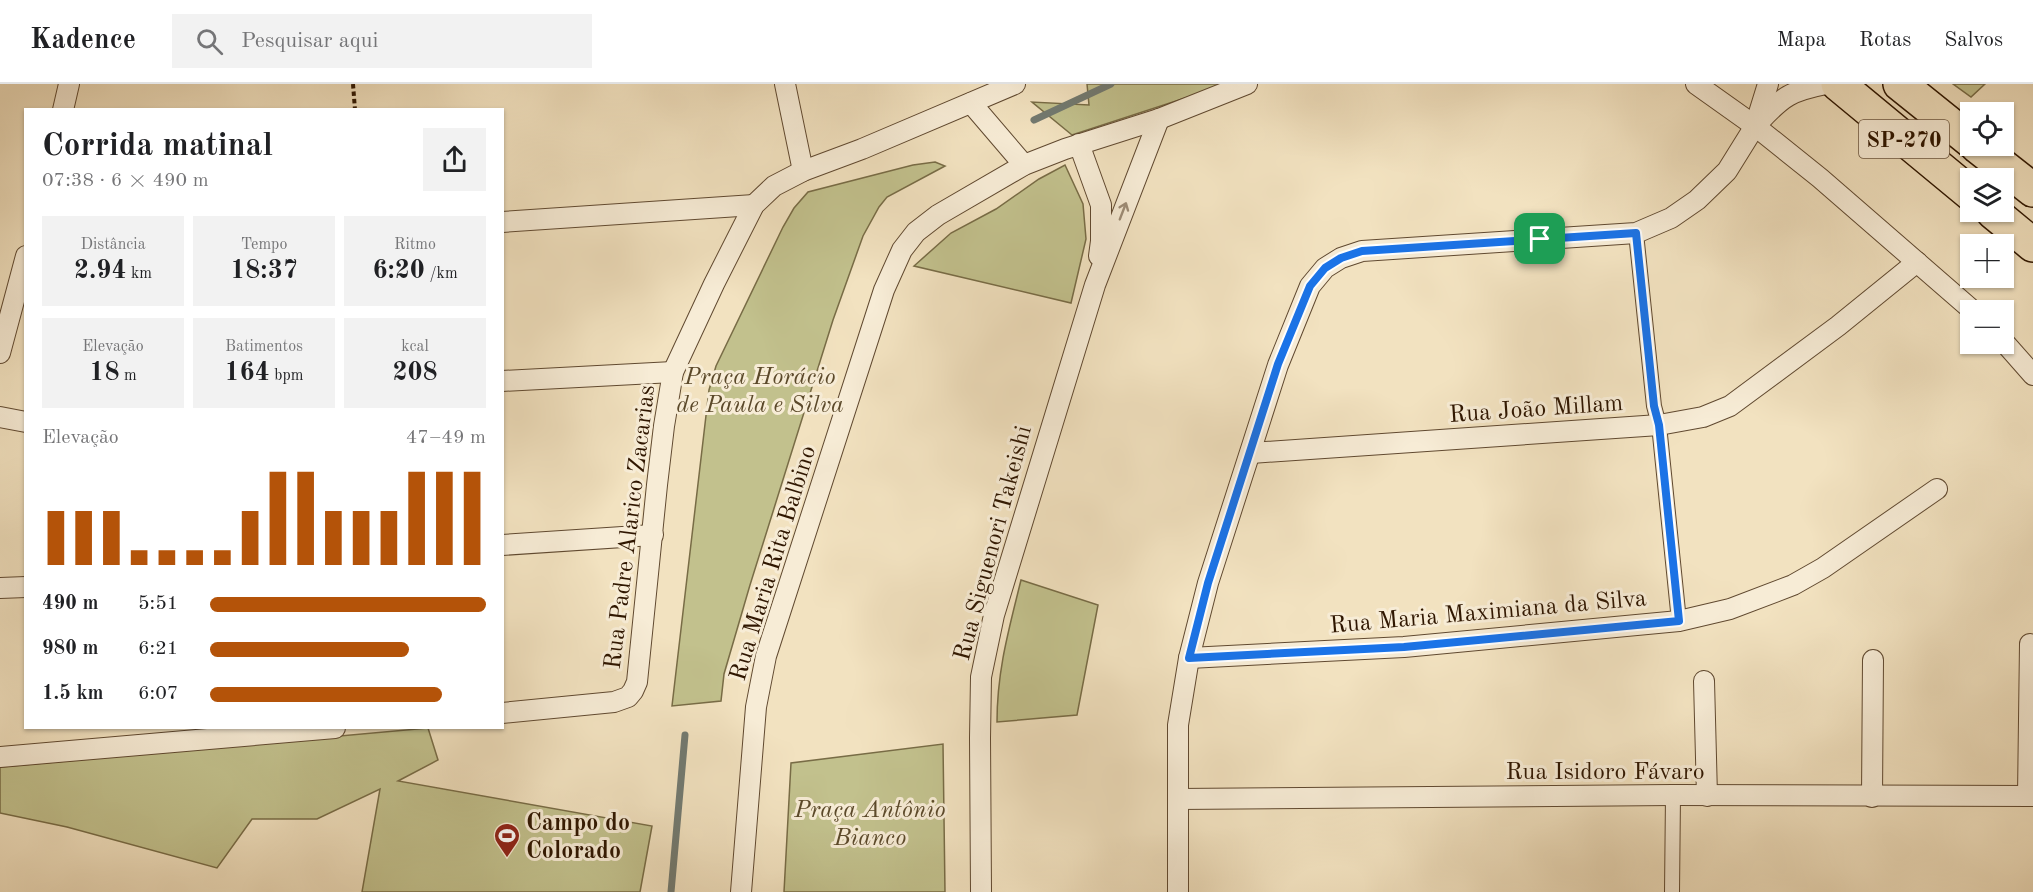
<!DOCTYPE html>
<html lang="pt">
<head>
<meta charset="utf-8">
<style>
  body { margin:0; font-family:"Old Standard TT",serif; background:#f2f2f2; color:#202124; height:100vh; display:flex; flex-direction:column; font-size:22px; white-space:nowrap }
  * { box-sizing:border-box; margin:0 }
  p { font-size:20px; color:#757577 }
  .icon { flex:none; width:33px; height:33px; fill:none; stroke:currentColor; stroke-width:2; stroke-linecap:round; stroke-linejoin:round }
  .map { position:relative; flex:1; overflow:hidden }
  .panel { position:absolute; left:24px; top:24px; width:480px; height:621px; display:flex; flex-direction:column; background:#fff; border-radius:0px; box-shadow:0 2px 4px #0004 }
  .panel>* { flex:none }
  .controls { position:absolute; left:1960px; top:18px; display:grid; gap:12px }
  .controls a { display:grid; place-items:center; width:54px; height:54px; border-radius:0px; background:#fff; box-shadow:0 2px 4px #0004; font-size:30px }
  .pin { position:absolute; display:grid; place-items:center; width:51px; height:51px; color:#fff; margin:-26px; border-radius:12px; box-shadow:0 3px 9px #0006 }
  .round { display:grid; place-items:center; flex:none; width:63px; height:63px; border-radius:0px; background:#f2f2f2 }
  .overview { display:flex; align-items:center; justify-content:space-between; height:102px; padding:0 18px }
  h1 { font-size:33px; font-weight:800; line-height:45px }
  .figures { display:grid; grid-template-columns:repeat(3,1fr); gap:9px; height:102px; padding:6px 18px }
  .figures div { display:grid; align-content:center; border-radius:0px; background:#f2f2f2; text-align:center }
  .figures b { font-size:26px; font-weight:800 }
  .figures small { font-size:16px; font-weight:400 }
  .figures p { font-size:16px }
  .chart { height:168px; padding:12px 18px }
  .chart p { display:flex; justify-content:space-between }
  .chart svg { width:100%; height:108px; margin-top:6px; stroke:#b45309; stroke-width:6 }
  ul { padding:0 18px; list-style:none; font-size:20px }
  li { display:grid; grid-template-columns:96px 72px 1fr; align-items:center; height:45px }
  li i { height:15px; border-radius:8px; background:#b45309 }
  header { display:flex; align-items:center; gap:36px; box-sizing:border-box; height:84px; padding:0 30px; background:#fff; border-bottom:2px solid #e0e0e0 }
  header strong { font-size:28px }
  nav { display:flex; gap:33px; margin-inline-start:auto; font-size:21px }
  .search { width:420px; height:54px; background:#f2f2f2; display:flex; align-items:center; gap:15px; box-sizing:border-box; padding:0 21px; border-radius:0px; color:#757577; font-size:22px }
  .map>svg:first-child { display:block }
</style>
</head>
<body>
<header>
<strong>Kadence</strong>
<div class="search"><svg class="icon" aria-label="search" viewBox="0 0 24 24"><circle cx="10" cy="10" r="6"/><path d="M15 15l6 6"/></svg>Pesquisar aqui</div>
<nav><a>Mapa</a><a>Rotas</a><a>Salvos</a></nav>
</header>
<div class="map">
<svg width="2033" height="808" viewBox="0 0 2033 808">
  <rect width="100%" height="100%" fill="#f2e2c0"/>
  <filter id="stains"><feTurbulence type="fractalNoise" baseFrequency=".00333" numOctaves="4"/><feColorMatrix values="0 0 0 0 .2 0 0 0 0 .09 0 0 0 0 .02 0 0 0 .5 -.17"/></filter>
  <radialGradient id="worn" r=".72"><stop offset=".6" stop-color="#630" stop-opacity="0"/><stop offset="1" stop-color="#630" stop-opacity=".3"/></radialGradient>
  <g fill="#c2c18d" stroke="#786c46" stroke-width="1.5">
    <path d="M1087,0H1228L1072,51L1032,18L1089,21Z"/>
    <path d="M1953,0H1985L1971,13Z"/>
    <path d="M935,78L945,82L887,113L879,123L863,152L833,236L750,501L724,590L721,617L672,622L709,306L716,282L783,143L794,124L808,108L913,81Z"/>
    <path d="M1065,81L1083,120L1086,155L1071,219L914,182L951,149L996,125L1039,95Z"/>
    <path d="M1021,496L1098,521L1077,631L997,638C997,586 1009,545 1021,496Z"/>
    <path d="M428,644L438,676L398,697L652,742L640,808H362L380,705L317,735H252L217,784L67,743L0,729V683Z"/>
    <path d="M943,660L945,808H784L791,679Z"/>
  </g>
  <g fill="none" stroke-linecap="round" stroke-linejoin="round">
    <g stroke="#727a71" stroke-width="7">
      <path d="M1034,36L1111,0"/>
      <path d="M671,808L685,651"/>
    </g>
    <defs>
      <g id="pedestrian">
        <path d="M1636,149L1654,322L1659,341L1679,537"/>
        <path d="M1672,808L1673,711"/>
      </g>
      <g id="minor">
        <path d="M785,0L803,87"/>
        <path d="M1696,0L1755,42L1820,94L1972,226"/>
        <path d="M971,19L1024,81"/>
        <path d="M63,26L69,0"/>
        <path d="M1759,38C1783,12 1791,7 1826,0"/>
        <path d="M1079,60L1101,121V157L1099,172"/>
        <path d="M502,138L754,121"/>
        <path d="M2004,258L2033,291"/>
        <path d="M0,269L26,172"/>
        <path d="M502,297L673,288"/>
        <path d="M0,333L26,338"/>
        <path d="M1251,369L1659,341L1703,333L1730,322L1838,242L1917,178"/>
        <path d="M502,461L653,451"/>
        <path d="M0,504L26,503"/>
        <path d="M1189,574L1404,563L1679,537L1730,525L1793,501L1823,484L1937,405"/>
        <path d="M1704,597L1707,712"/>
        <path d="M502,629L614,618L628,613L633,607L637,598L657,401L664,342L673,288L714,200L754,121L774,102L803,87L862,65L1015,0"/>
        <path d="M0,673L335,644"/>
        <path d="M2028,712L2030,560"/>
        <path d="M1872,713L1873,576"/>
        <path d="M1178,715L1673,711L2033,712"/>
        <path d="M741,808L756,623L766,572L884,206L902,166L916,148L938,131L1024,81L1065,65L1159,35L1247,0"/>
        <path d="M981,808L980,654L981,593L994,531L1095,201L1159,35"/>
        <path d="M1178,808V641L1189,574L1208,499L1278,281L1310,202L1325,184L1341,174L1362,167L1636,149L1671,134L1697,116L1727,87L1755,42L1768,0"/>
      </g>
      <g id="motorway">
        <path d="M1838,0L1971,110"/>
        <path d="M1900,0L1971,57"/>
        <path d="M1977,62L2033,106"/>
        <path d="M1993,128L2033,161"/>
      </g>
    </defs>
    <use href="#pedestrian" stroke="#604930" stroke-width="16"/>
    <use href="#minor" stroke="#604930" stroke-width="22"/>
    <use href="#motorway" stroke="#2f1600" stroke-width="36"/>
    <path stroke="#2f1600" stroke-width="4" stroke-dasharray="4.5 3" stroke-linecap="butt" d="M353,0L355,26"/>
    <use href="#pedestrian" stroke="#f7ecd6" stroke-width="14"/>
    <use href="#minor" stroke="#f7ecd6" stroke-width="20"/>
    <use href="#motorway" stroke="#f2e2c0" stroke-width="33"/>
  </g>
  <defs><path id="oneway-shaft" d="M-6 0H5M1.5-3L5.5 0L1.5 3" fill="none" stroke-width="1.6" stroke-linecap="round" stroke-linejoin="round" transform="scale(1.5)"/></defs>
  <use stroke="#9d8c76" href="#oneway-shaft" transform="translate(1123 127) rotate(-69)"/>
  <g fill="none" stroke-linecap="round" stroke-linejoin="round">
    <defs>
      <path id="route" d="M1636,149L1654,322L1659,341L1679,537L1404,563L1189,574L1208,499L1278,280L1310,202L1325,184L1341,174L1362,167Z"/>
    </defs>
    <use href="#route" stroke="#fff" stroke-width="12"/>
    <use href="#route" stroke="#1a73e8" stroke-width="8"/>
  </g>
  <defs>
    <symbol id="stadium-pin" viewBox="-11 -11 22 30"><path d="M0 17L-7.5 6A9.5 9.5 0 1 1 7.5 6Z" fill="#8f2418" stroke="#f7ecd6"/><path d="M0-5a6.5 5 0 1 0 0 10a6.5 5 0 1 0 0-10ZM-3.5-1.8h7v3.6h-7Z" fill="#fff"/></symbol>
  </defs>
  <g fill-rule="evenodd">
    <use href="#stadium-pin" x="492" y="737" width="30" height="40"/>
  </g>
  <g text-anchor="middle" stroke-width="6" stroke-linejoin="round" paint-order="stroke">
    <rect fill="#f7ecd6" stroke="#6b5640" stroke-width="1.5" x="1859" y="36" width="90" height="38" rx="4.5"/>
    <g font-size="22" font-weight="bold" fill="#2f1600">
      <text x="1904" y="63">SP-270</text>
    </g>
    <g font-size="24" font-style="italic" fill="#5b492a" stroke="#f7ecd6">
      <text x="760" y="300">Praça Horácio<tspan x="760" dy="28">de Paula e Silva</tspan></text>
      <text x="870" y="733">Praça Antônio<tspan x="870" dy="28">Bianco</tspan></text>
    </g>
    <g font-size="24" fill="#2f1600" stroke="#f7ecd6">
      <text transform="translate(1536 324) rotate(-4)" y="8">Rua João Millam</text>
      <text transform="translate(629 443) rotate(-83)" y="8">Rua Padre Alarico Zacarias</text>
      <text transform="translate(992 459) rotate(-75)" y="8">Rua Siguenori Takeishi</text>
      <text transform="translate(772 479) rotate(-73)" y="8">Rua Maria Rita Balbino</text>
      <text transform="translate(1488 527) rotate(-5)" y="8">Rua Maria Maximiana da Silva</text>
      <text x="1605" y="695">Rua Isidoro Fávaro</text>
    </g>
    <g font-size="24" font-weight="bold" fill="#2f1600" stroke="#f7ecd6" text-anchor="start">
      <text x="526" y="746">Campo do<tspan x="526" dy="28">Colorado</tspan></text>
    </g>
  </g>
  <rect width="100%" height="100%" filter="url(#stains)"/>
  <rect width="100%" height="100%" fill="url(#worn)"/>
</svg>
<div class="controls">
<a><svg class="icon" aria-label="locate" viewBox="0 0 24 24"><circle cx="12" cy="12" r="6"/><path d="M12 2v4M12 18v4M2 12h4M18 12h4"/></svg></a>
<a><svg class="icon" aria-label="layers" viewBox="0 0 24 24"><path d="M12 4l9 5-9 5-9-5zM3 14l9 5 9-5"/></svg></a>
<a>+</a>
<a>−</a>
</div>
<div class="pin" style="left:1540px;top:155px;background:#1e9e55"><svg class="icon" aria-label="arrive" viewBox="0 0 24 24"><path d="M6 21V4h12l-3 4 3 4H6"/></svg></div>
<section class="panel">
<div class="overview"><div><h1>Corrida matinal</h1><p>07:38 · 6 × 490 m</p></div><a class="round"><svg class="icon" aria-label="share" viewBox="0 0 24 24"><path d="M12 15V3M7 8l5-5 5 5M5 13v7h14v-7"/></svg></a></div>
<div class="figures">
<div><p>Distância</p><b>2.94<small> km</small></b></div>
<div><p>Tempo</p><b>18:37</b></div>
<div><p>Ritmo</p><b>6:20<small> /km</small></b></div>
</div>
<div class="figures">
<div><p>Elevação</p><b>18<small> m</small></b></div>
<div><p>Batimentos</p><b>164<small> bpm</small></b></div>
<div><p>kcal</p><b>208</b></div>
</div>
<div class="chart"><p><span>Elevação</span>47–49 m</p>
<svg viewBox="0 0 160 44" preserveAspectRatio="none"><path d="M5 44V22M15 44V22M25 44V22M35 44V38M45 44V38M55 44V38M65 44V38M75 44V22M85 44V6M95 44V6M105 44V22M115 44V22M125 44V22M135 44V6M145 44V6M155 44V6"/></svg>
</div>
<ul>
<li><b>490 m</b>5:51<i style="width:100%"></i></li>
<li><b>980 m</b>6:21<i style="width:72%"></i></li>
<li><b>1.5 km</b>6:07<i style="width:84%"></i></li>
</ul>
</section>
</div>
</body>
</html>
